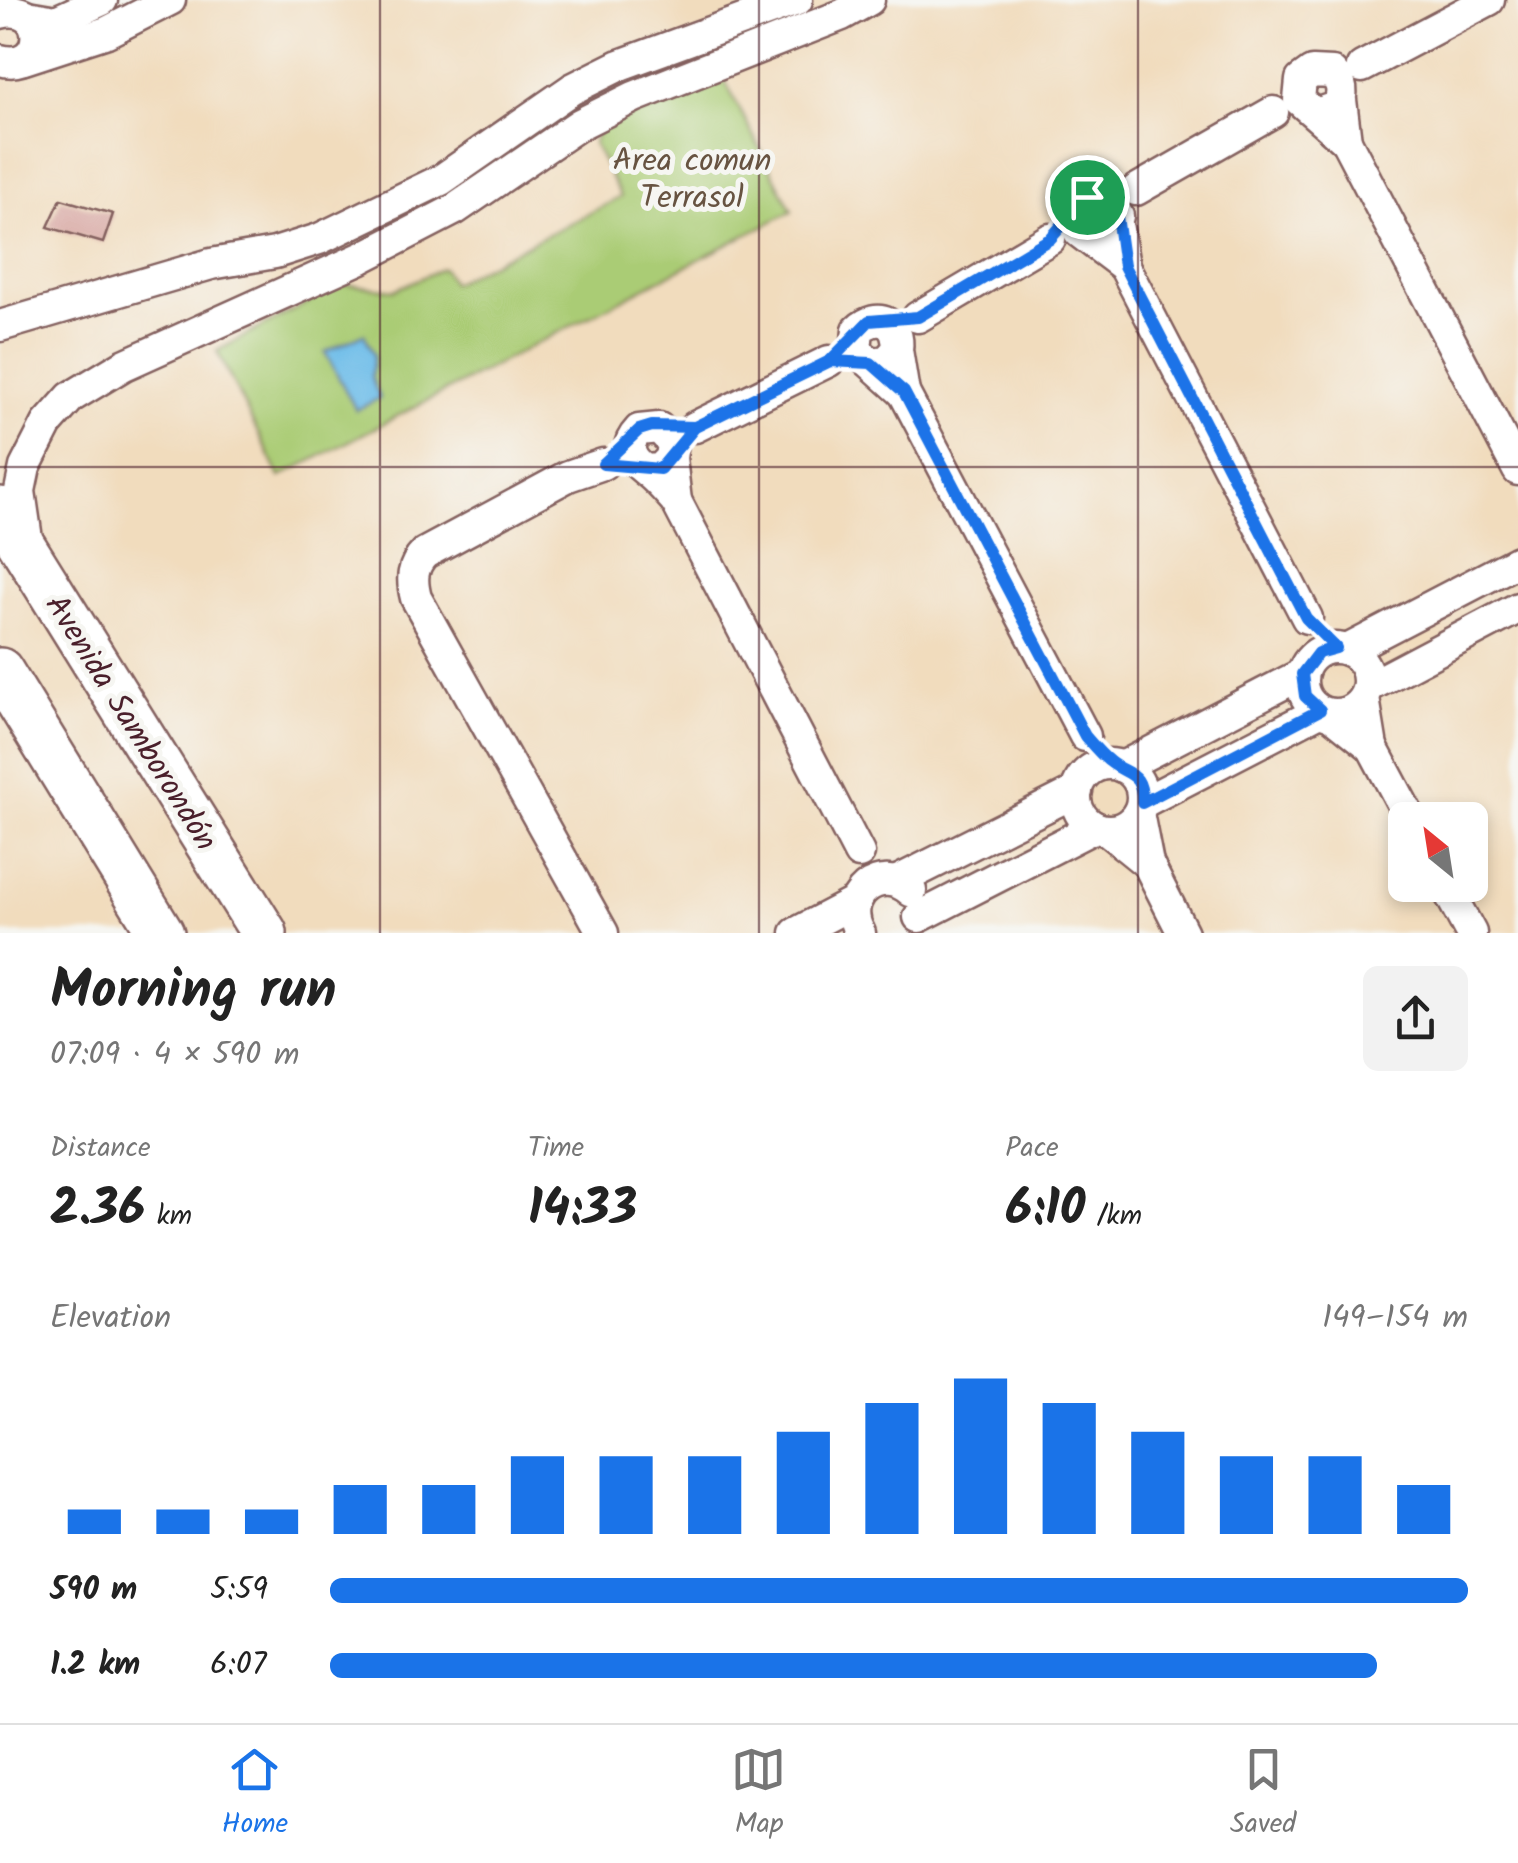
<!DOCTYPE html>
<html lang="en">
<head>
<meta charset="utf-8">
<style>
  body { margin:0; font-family:Kalam,sans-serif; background:#f2f2f2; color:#222; height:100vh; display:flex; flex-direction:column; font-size:38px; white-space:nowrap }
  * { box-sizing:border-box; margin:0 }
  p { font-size:32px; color:#767676 }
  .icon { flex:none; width:55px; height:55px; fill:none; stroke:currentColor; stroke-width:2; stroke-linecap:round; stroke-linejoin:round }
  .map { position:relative; height:933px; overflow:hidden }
  .sheet { display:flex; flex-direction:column; background:#fff; flex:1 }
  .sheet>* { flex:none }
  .needle { width:65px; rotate:330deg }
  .fabs { position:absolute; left:1388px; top:802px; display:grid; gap:20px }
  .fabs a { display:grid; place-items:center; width:100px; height:100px; border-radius:15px; background:#fff; box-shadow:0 5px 15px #0003; font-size:50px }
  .pin { position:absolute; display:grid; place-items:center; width:85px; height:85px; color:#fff; margin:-42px; border:5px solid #fff; border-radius:50%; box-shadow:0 2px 10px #0007 }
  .round { display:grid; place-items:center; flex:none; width:105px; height:105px; border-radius:15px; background:#f2f2f2 }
  .headline { display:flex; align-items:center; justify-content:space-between; height:170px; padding:0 50px }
  h1 { font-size:55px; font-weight:700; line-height:75px }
  .figures { display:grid; grid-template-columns:repeat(3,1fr); gap:15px; height:170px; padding:10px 50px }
  .figures div { display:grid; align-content:center }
  .figures b { font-size:50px; font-weight:700 }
  .figures small { font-size:28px; font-weight:400 }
  .figures p { font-size:28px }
  .chart { height:280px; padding:20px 50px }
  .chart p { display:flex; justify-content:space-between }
  .chart svg { width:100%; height:180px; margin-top:10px; stroke:#1a73e8; stroke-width:6 }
  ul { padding:0 50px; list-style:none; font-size:32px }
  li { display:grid; grid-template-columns:160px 120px 1fr; align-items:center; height:75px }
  li i { height:25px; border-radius:12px; background:#1a73e8 }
  .tab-bar { display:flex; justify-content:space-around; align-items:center; height:140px; border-top:2px solid #e0e0e0; background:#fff; font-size:28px; color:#767676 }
  .tab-bar a { display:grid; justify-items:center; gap:5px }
  .tab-bar .selected { color:#1a73e8 }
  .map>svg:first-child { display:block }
</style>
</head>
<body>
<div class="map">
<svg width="1518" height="933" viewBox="0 0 1518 933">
  <rect width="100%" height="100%" fill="#f6f6f2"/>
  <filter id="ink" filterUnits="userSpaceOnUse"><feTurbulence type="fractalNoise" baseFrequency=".01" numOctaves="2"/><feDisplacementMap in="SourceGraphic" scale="20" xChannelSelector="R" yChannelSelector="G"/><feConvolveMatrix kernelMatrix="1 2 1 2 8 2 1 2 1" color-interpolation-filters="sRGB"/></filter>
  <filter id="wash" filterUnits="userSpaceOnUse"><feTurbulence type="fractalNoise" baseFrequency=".0048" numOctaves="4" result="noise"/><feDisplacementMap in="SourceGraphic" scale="40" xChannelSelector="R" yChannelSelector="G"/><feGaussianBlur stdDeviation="2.25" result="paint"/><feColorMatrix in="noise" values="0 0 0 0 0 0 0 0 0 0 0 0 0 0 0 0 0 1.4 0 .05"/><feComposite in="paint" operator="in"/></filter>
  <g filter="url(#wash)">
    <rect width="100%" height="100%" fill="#f1dcbd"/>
    <path fill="#aacc74" stroke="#7a7650" stroke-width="2.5" d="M723,77L792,211L280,477L217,351L343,284L394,290L443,268L452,283L621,197L593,143L600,127Z"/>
    <path fill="#6ebde9" stroke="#5c6e8a" stroke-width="2.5" d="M364,334L374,355L371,377L380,398L356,410L325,352Z"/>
    <g id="blocks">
      <path fill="#d7a5a0" d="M61,199L113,214L103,243L48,227Z"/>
    </g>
  </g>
  <g filter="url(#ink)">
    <use href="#blocks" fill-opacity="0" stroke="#84615e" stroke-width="2.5"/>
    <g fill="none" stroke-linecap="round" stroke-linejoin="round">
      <defs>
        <g id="minor">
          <path d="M0,13C49,0 48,73 0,60"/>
          <path d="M27,16L56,21L102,0"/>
          <path d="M24,59L107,32L170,0"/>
          <path d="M1362,67L1489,0"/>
          <path d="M1316,114L1337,107C1344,94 1343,83 1332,73L1312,72L1301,80L1299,100L1346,141L1341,100"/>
          <path d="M1346,141L1518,470"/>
          <path d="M1136,190L1273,112"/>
          <path d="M1093,240L1113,231L1118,216L1107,198L1087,197L1074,213L1079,232L1124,266L1117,224"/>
          <path d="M1124,266L1307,618"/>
          <path d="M918,317L1050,239"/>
          <path d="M0,326L211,264L275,253L319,239L441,180L572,89L620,65L797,0"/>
          <path d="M871,363L887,361L897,350C901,323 878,311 858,330L856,350L904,393L897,350"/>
          <path d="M904,393L1085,736"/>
          <path d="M695,427L829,361"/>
          <path d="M603,464L568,476L425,553C412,566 411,579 416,598L603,933"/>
          <path d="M645,470L660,469L671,458L673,443L659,428L639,430C623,447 630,459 646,471C657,479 667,491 676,501L671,458"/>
          <path d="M676,501L859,853"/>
          <path d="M27,539L20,491L25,467L47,424L71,397L124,365L361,258L454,210L580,124L634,97L842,15L869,0"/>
          <circle cx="1335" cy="681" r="33"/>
          <path d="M1347,650L1518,561"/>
          <path d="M1368,687L1518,608"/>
          <path d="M1331,714L1372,747L1364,698"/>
          <path d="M1372,747L1411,820"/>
          <circle cx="1109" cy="797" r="33"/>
          <path d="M1122,767L1302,674"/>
          <path d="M1142,803L1320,711"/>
          <path d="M1106,830L1148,864L1138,813"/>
          <path d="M1148,864L1183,933"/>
          <path d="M898,881L1077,791"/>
          <path d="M1445,885L1471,933"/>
          <path d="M919,917L1095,827"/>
          <path d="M796,933L855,902"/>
          <path d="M860,933C839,897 880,863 911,891"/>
        </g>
        <g id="highway">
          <path d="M0,510L264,933"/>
          <path d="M0,671L161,933"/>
        </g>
      </defs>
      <use href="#minor" stroke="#84615e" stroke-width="35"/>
      <use href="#highway" stroke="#84615e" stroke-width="50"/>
      <use href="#minor" stroke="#fff" stroke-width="30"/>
      <use href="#highway" stroke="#fff" stroke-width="45"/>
    </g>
  </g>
  <g fill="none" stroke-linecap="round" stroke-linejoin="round" filter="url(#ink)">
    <defs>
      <path id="route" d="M1087,197L1050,239L918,317L869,321L830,361L695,427L652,426L639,430L603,464L660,469L695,427L830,361L871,363L904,392L1085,736C1092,744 1100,754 1109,761C1127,776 1143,770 1142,803L1320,710L1305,696L1302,674L1318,653L1336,648L1306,618L1124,266L1116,209L1107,198L1087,197"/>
    </defs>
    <use href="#route" stroke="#fff" stroke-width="20"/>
    <use href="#route" stroke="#1a73e8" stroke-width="12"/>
  </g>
  <path fill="none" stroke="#4a1f2b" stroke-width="2.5" stroke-opacity="0.55" d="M380,0V933M759,0V933M1138,0V933M0,467H1518"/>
  <g text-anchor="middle" stroke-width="10" stroke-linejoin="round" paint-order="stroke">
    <g font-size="32" fill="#675341" stroke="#f6f6f2">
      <text x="692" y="170">Area comun<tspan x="692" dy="37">Terrasol</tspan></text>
    </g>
    <g font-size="32" fill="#4a1f2b" stroke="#f6f6f2">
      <text transform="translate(132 722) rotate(58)" y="11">Avenida Samborondón</text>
    </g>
  </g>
</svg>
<div class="fabs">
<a><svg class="needle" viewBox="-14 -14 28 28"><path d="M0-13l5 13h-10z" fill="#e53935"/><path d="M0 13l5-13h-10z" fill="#767676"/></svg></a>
</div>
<div class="pin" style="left:1087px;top:197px;background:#1e9e55"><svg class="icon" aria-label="arrive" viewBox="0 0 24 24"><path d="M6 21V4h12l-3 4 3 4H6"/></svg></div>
</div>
<section class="sheet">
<div class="headline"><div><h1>Morning run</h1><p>07:09 · 4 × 590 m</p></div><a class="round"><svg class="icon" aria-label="share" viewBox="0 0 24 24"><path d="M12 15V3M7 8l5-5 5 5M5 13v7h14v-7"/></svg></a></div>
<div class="figures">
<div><p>Distance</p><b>2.36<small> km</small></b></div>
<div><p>Time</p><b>14:33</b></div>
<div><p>Pace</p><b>6:10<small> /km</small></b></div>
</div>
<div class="chart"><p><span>Elevation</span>149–154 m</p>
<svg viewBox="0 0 160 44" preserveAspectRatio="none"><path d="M5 44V38M15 44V38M25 44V38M35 44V32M45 44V32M55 44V25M65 44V25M75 44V25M85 44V19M95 44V12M105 44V6M115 44V12M125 44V19M135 44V25M145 44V25M155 44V32"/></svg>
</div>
<ul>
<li><b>590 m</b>5:59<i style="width:100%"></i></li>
<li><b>1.2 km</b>6:07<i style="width:92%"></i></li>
</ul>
</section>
<nav class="tab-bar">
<a class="selected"><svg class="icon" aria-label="home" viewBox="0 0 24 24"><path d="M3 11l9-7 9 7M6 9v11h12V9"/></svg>Home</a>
<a><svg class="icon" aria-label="map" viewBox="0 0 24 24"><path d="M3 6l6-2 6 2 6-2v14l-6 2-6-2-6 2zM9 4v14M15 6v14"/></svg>Map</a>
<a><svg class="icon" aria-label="saved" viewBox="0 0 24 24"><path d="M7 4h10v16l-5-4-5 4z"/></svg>Saved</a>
</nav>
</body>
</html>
